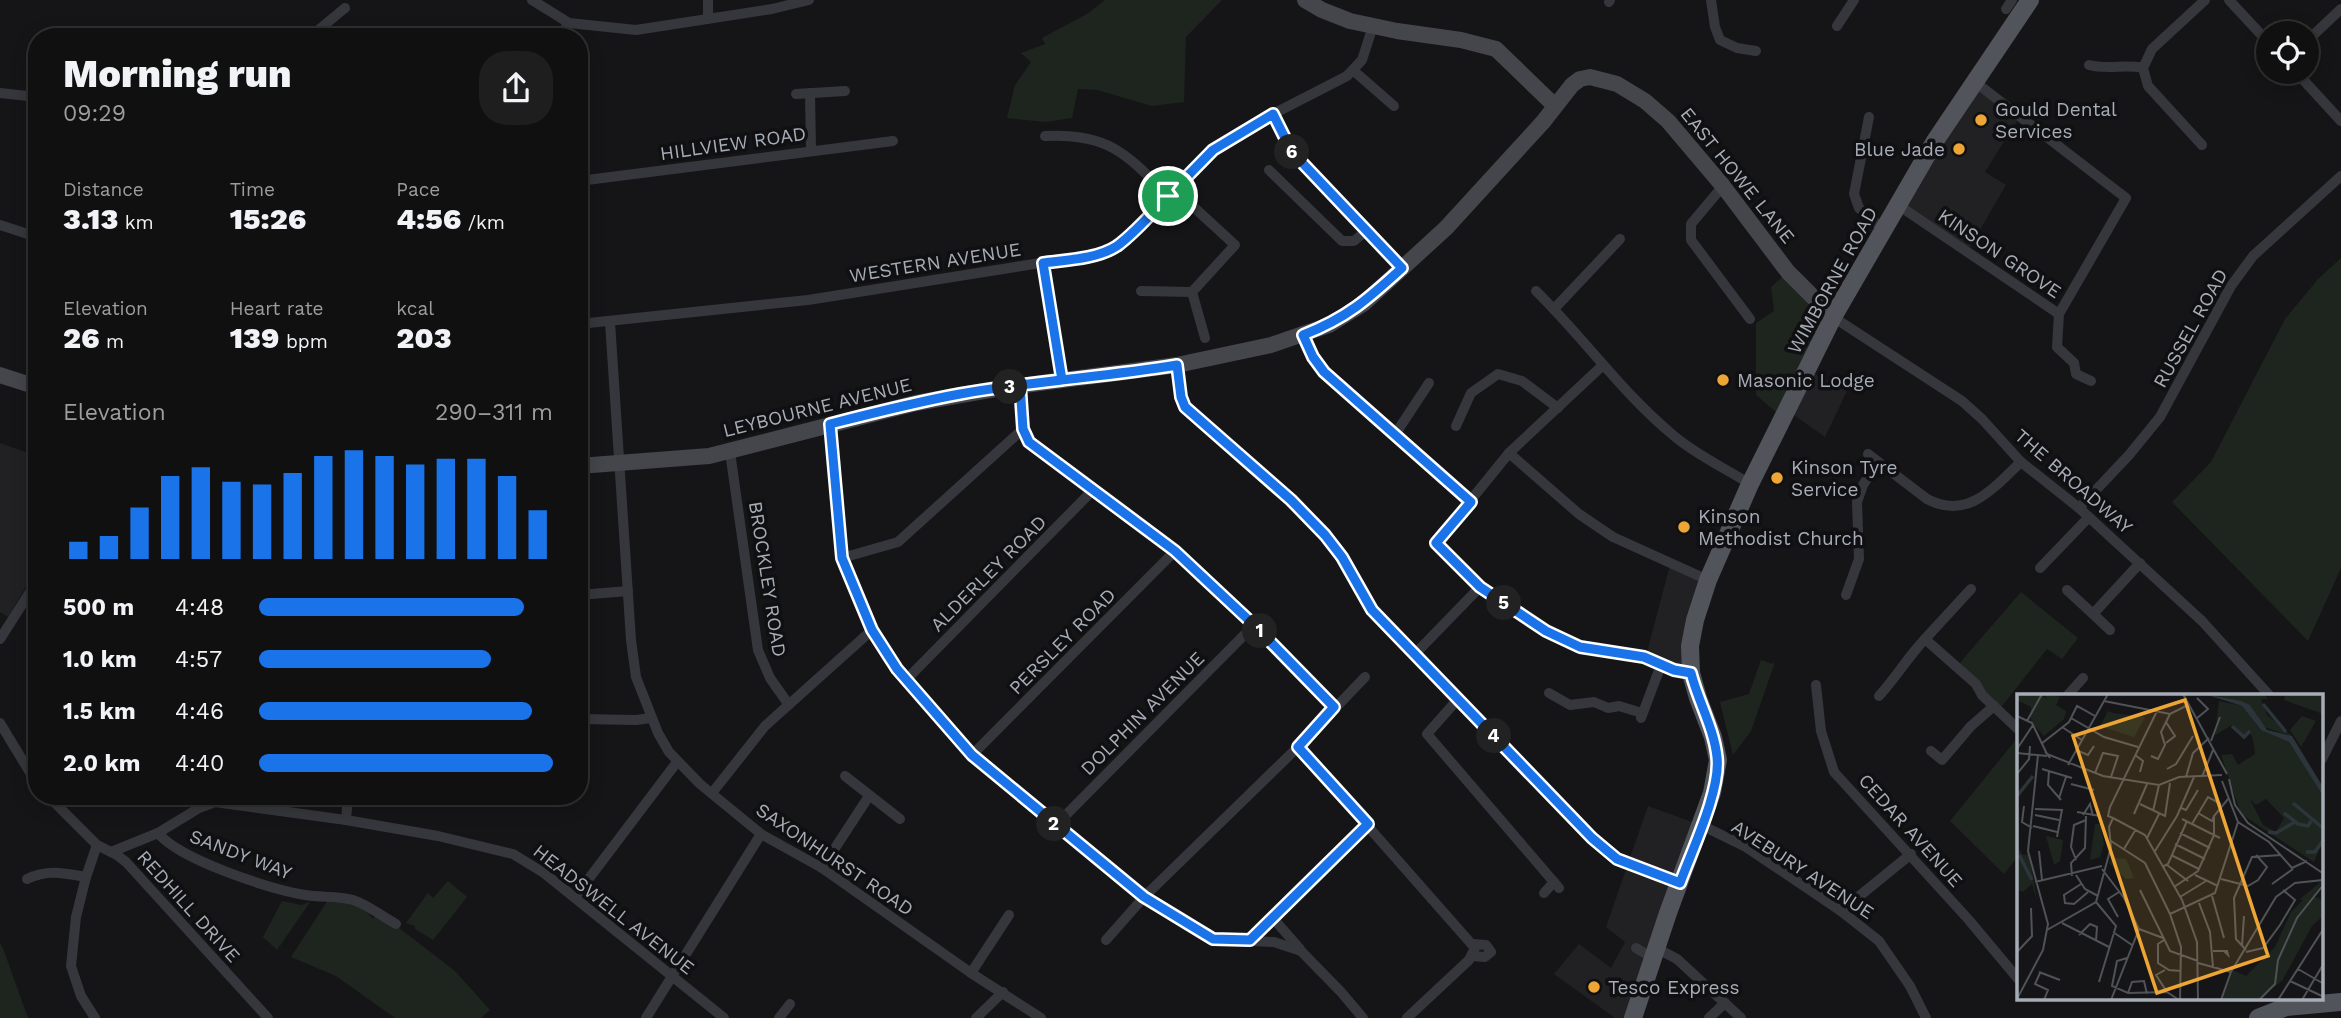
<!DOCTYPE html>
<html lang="en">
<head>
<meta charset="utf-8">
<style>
  body { margin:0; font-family:"Work Sans",sans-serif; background:#1e1e1f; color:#f1f3f6; height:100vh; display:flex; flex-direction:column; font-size:26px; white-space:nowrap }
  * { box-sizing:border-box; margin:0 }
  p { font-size:23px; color:#9c9d9f }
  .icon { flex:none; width:38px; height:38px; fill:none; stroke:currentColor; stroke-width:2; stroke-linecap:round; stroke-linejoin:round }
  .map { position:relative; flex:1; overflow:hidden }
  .side { position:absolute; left:28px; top:28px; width:560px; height:777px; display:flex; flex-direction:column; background:#101011; border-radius:28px; box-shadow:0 4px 18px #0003,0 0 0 2px #303031 }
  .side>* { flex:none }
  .buttons { position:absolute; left:2256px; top:21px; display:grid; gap:14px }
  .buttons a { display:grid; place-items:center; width:63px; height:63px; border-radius:50%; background:#101011; box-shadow:0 4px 18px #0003,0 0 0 2px #303031; font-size:35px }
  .pin { position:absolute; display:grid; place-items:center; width:60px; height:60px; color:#fff; margin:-30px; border:4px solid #fff; border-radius:50%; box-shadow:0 2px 7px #0007 }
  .km { position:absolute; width:35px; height:35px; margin:-18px; border-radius:50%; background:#222; color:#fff; font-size:19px; line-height:35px; text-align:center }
  .round { display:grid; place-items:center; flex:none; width:74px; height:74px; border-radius:28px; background:#1e1e1f }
  .overview { display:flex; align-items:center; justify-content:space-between; height:119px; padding:0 35px }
  h1 { font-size:38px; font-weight:800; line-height:52px }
  .stats { display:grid; grid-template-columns:repeat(3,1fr); gap:10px; height:119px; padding:7px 35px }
  .stats div { display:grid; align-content:center }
  .stats b { font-size:30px; font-weight:800 }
  .stats small { font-size:19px; font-weight:400 }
  .stats p { font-size:19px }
  .chart { height:196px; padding:14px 35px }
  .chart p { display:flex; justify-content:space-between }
  .chart svg { width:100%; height:126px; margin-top:7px; stroke:#1a73e8; stroke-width:6 }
  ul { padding:0 35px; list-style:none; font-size:23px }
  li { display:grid; grid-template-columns:112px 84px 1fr; align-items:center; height:52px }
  li i { height:18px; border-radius:9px; background:#1a73e8 }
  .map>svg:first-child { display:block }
</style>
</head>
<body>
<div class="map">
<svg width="2341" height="1018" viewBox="0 0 2341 1018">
  <rect width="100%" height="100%" fill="#151517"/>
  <g fill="#212124">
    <path d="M1975,82L2020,116L1985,172L2006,185L1967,252L1898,205Z"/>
    <path d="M1806,369L1847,391L1825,437L1787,410Z"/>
    <path d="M0,443L37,456V568L8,617L0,612Z"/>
    <path d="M1670,565L1707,580L1690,671L1646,656Z"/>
    <path d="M1648,806L1701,825L1633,1018H1615L1554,974L1579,944L1611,968L1625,942L1606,927Z"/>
  </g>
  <g fill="#1d251e">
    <path d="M1105,0H1222L1186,37L1184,102L1152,106L1097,90L1078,89L1072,118L1046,122L1007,118L1015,85L1031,62L1021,53L1045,44L1042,38L1087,14Z"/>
    <path d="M2341,258V568L2308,641L2172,502L2211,462L2285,319L2318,279Z"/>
    <path d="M1788,272L1833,317L1783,418L1756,395V323L1774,311L1771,287Z"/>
    <path d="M2021,592L2078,638L2062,659L2047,649L1999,710L1957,666Z"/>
    <path d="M1761,660L1772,664L1775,662L1751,731L1733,755L1720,702L1749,694Z"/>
    <path d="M2019,736V855L2004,874L1950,821Z"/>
    <path d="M448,881L467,897L433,940L415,929V926L406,923L428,893L433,898Z"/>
    <path d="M328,900C346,903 362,904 373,919L377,911L455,971L490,1010L481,1018H395L336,976L291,957Z"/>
    <path d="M282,901L301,905L310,902L277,950L263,937Z"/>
    <path d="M0,943L4,951L28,1018H0Z"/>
  </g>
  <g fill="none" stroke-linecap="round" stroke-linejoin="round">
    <g stroke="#36373c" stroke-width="10">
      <path d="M532,0L569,23L636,30L772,9L809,0"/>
      <path d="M1711,0L1715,27L1720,40L1737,48L1756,51"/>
      <path d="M2229,0L2268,42"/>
      <path d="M1609,2L1610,0"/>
      <path d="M2006,9L2012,0"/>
      <path d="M708,19V0"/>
      <path d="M1837,26L1854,0"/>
      <path d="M310,37L345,8"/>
      <path d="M559,37L569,23"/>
      <path d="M2306,42L2341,9"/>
      <path d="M2089,65C2107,70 2125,64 2143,68"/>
      <path d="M1354,71L1394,106"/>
      <path d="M2296,72L2341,121"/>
      <path d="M0,93L37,97"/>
      <path d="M810,93L811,150"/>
      <path d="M796,94L845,91"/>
      <path d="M1273,114L1283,137L1305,167L1403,268"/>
      <path d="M1869,117L1854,194L1859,208L1883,229"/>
      <path d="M1045,136C1108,133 1126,153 1168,196"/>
      <path d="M2202,145L2148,86L2143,68L2152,49L2205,0"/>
      <path d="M1269,170L1342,241H1354L1366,231"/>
      <path d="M579,181L893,141"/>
      <path d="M1723,186L1691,224V240L1750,319"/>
      <path d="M1174,189L1235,245L1192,292L1205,338"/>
      <path d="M1898,205L2059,314L2126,198L1975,82"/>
      <path d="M0,225L37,237"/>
      <path d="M1043,263L1062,380"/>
      <path d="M1141,291L1192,292"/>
      <path d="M1536,291C1584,338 1622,393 1673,435C1696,455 1725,468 1750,484"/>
      <path d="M1554,309L1620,239"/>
      <path d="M2059,314L2057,347L2074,363L2076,374L2091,381"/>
      <path d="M1833,317L1962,401L1982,419L2021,462L2079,508L2202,621L2270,696"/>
      <path d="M610,322L631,640L636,677L658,733L669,752L700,784L761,834L822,868L971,973L1041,1018"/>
      <path d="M579,324L808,300L1097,254L1116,247L1142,223L1213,150L1273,114L1347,76L1362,60L1373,26"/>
      <path d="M1303,335L1313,357L1324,372L1471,502"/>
      <path d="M1177,365L1181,397L1185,407L1291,500L1325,535L1342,557L1372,610L1402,642L1592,838L1617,859L1680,883"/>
      <path d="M1602,366L1509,453L1436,543L1480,587L1546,631L1580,647L1644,657L1674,670L1691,673"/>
      <path d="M1020,385L1023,429L1029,442L1175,551L1254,625L1334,707"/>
      <path d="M830,424L842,558L872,630L887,658L972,755L1144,897L1213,939L1274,942L1301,951L1341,992L1363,1018"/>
      <path d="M1456,426L1471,393L1498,374L1522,381L1558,408"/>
      <path d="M1394,436L1429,383"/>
      <path d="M730,452L758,650L770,678L789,705"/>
      <path d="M1509,453L1579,514L1613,537L1708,580"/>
      <path d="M1868,454L1927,499C1968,521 1994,487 2021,462"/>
      <path d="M2079,508L2129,455L2160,417L2231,286L2253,256L2341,176"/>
      <path d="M842,558L898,542L1023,429"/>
      <path d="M2040,568L2089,517"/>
      <path d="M1971,589L1925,639L1976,684L1982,695L2019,730"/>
      <path d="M2067,590L2093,614"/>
      <path d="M579,595L628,591"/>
      <path d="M1846,595L1859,559L1857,502L1863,485L1877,463"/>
      <path d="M2110,630L2093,614L2140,563"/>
      <path d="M0,639L37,581"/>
      <path d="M1414,655L1480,587"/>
      <path d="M906,680L1093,490"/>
      <path d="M1816,685L1821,731L1834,772L1968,919L2019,980"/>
      <path d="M1549,693L1570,705L1594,702L1608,708L1619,706L1642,713"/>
      <path d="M1879,696C1896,677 1908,657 1925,639"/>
      <path d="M2067,696L2083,678"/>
      <path d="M1458,699L1427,734L1559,888"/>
      <path d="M1641,718L1661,665"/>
      <path d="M579,719L636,720L651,718"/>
      <path d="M0,723L37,784"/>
      <path d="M1298,747L1475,948L1469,960L1407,1018"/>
      <path d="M1931,751L1942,760L1971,726L1994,706"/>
      <path d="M972,755L1175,551"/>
      <path d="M2322,759L2341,721"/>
      <path d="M845,776L900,819"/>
      <path d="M712,793L765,726L872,630"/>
      <path d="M48,796L97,845L117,855L126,862L268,1018"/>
      <path d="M346,820L348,796"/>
      <path d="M1701,825L1746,847L1841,911L1879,941L1910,986L1926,1018"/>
      <path d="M1055,826L1254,625"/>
      <path d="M158,833C180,860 270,889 305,895C321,898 337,895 353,900C368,905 382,916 396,924"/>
      <path d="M111,852L158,833L199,808L215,802L346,820L438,836L513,854L544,873L724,1018"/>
      <path d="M822,868L869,796"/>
      <path d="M27,879C47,869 64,873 86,877"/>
      <path d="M1544,893L1554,882"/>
      <path d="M575,897L677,762"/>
      <path d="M1841,911L1911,854"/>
      <path d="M1106,940L1144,897L1298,747L1365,677"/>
      <path d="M1250,940L1272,917"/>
      <path d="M1636,948L1653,958"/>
      <path d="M1656,948L1677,959L1741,1018"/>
      <path d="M1300,949L1272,917L1368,824"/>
      <path d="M1472,956L1485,957L1491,952L1486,945L1473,944"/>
      <path d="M971,973L1009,915"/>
      <path d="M95,1018L81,996L71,966L76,917L86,877L97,845"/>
      <path d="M646,1018L761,834"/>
      <path d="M779,1018L790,1004"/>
      <path d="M976,1018L1003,992"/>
      <path d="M1709,1018L1725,1003"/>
    </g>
    <g stroke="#44464c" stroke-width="16">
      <path d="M1305,0L1322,10L1350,21L1397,31L1461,40L1496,49L1555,106"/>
      <path d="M0,375L37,387"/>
      <path d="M579,466L709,456L916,403L995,389L1177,365L1271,345L1329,325L1363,304L1446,228L1543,122L1572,85L1580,79L1590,77L1617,84L1645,101L1668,121L1723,186L1788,272L1833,317"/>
    </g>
    <g stroke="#52545b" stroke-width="18">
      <path d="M1633,1018L1668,913L1712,793L1718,760L1713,737L1698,698L1691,673L1690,646L1695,620L1708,580L1750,484L1833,317L1935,141L2030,0"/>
      <path d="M2258,1018L2286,1007L2341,1002"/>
    </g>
  </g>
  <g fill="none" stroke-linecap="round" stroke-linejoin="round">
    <defs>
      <path id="route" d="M1168,196C1152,213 1136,232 1117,246C1097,259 1066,260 1043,263L1062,380L1020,385L1023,429L1029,442L1175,551L1254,625L1334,707L1298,747L1368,824L1250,940L1213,939L1144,897L972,755L897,669L872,630L842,558L830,424C873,413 916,402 960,394C1032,381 1105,377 1177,365L1181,397L1185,407L1291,500L1325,535L1342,557L1372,610L1592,838L1617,859L1680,883C1692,850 1721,790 1717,757C1714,728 1698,701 1691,673L1674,670L1644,657L1580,647L1546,631L1480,587L1436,543L1471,502L1324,372L1313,357L1303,335C1347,318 1368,299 1402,268L1292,152L1273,114L1213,150L1168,196"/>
    </defs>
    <use href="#route" stroke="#fff" stroke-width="14"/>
    <use href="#route" stroke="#1a73e8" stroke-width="9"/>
  </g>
  <g fill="#eda536" stroke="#101012" stroke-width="2.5">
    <circle cx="1981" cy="120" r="7"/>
    <circle cx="1959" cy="149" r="7"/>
    <circle cx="1723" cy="380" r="7"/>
    <circle cx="1777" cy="478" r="7"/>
    <circle cx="1684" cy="527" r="7"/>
    <circle cx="1594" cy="987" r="7"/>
  </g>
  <g text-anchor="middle" stroke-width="7" stroke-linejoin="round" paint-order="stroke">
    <g font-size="19" fill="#a7adb7" stroke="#101012" text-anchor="start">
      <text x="1995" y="116">Gould Dental<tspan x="1995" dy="22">Services</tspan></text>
      <text x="1945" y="156" text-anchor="end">Blue Jade</text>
      <text x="1737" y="387">Masonic Lodge</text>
      <text x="1791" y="474">Kinson Tyre<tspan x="1791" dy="22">Service</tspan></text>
      <text x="1698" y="523">Kinson<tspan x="1698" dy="22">Methodist Church</tspan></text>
      <text x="1608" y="994">Tesco Express</text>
    </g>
    <g font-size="19" fill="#a7adb7" stroke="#101012">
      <text transform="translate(733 143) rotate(-8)" y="7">HILLVIEW ROAD</text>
      <text transform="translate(1738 175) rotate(51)" y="7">EAST HOWE LANE</text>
      <text transform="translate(2000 253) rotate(34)" y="7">KINSON GROVE</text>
      <text transform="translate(935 262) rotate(-9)" y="7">WESTERN AVENUE</text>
      <text transform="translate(1832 280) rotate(-61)" y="7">WIMBORNE ROAD</text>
      <text transform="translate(2190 328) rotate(-61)" y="7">RUSSEL ROAD</text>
      <text transform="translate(817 407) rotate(-14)" y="7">LEYBOURNE AVENUE</text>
      <text transform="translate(2074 481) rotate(41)" y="7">THE BROADWAY</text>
      <text transform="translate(988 573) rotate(-45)" y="7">ALDERLEY ROAD</text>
      <text transform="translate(768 579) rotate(81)" y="7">BROCKLEY ROAD</text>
      <text transform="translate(1062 641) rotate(-45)" y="7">PERSLEY ROAD</text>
      <text transform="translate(1142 713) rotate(-45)" y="7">DOLPHIN AVENUE</text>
      <text transform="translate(1911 830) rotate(48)" y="7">CEDAR AVENUE</text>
      <text transform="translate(241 854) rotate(21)" y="7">SANDY WAY</text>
      <text transform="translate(835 859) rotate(34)" y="7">SAXONHURST ROAD</text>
      <text transform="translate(1803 869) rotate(33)" y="7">AVEBURY AVENUE</text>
      <text transform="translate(189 906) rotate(48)" y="7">REDHILL DRIVE</text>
      <text transform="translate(614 909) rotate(38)" y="7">HEADSWELL AVENUE</text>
    </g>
  </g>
  <g transform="translate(2017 694)">
    <rect width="306" height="306" fill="#151517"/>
    <path d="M0,0H24L30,6L28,0L43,3L39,11L49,17L47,25L27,42L14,28V13L0,6ZM193,0H247L251,5H244L250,21L275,42L243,32L232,11ZM268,0H306V20L267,6ZM202,7L225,12L243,35L272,48L298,89L306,103V146L297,168L224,120L204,61L215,60L221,71L238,60L236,46L233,38L227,41L215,31L198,41ZM233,105L239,111L249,105L267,124L259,138L246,131ZM91,17L96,19L128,23L117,43L83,32ZM285,22L299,27L284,53L273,36ZM78,130H83L87,150L83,163L73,166ZM29,142L46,146L43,167L37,171ZM0,153L6,161L12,160L20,207L15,190L6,198L0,196ZM95,164L109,165L117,184L109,185L100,177L92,169ZM306,186L298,203L306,206V222L295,232L265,287L240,306H204L216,276L229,282L258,253L274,218L286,206H282Z" fill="#1d251e" fill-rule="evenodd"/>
    <path d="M188,0L224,7L233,11L250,36L275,42L306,93V102L272,48L244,36L225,12Z" fill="#2b353a"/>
    <path fill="none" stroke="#2b353a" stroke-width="3.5" d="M246,10L269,38M215,32L227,43L233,37M0,102L16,82M276,109L307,135M267,119L281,130L291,132L294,127M251,138L259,139L278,128M289,158H298L307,145M2,161L15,186"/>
    <path fill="none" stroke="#4f5257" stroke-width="2" d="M166,0L210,80M87,7L153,20L169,12M0,22L15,29L30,60M54,24L87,43L121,53M179,25L191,15L180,4M10,27L25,0M45,33L65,46M194,47L203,23M149,49L158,42L149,28M24,50L52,28L60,12L78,22M0,55L16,31M59,56L71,61L77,52M0,59L30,62M118,61L126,67L123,78M134,62L141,65L148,51L144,38L153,20M33,64L30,60L86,82L142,91L162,83L205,81M51,71L91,0M25,75L55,84M150,75L159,70L176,42M32,77L31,91L44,106M78,79L86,59L101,62L94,83M0,80L12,65L13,52M169,83L176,59L192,44M185,83L196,56M212,85L218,111L231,129L307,180M205,87L221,128L252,148L275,174L290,167M54,90L77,96M42,104L49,83M123,110L148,122L153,89M7,112L5,128L15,134M164,114L169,116L181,96M18,115L45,116L40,143M136,117L142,91M60,118L83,122M181,119L195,127L197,122M117,120L130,90M18,121L42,126M66,121L73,110L76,122M96,124L128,141L165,206L180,248L181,306M96,124L91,122L93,113L140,17M165,125L203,144M175,130L191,103L204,110M16,132L40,138M163,139L193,154M130,144L142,120M94,147L128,169L153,220L164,253L163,306M158,150L188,165M107,155L119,135M22,157L25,186M138,157L160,122L177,83M154,161L182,175M59,166L54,153L57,131L69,126M150,171L171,187M145,173L151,170L170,127M85,175L107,204L122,235L94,306M59,181L68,195L81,202M178,181L201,192M55,182L54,169L68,154L69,122M204,185L231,192L241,186L250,173L239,161M18,188L85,172M64,190L47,201L48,209L57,210L71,198M255,190L276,175M157,193L181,177L197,141V122L211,105M123,196L153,257L181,267M195,202L207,244M163,203L189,187M79,208L99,232L82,288M182,209L193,238L196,273M153,220L198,199L221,128M101,223L91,205L102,198M45,229L92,253M122,235L146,244M30,236L79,208L94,153L92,133L96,124M96,238L115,251M62,241L73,230L80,233L79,247M147,246L141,250V269L152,276L164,277M225,252L227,222M229,256L219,245L217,204L235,163L264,161M196,257H210L211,261L207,257M0,258L15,242L14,214M229,258L246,254L263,231L278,206L266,196M110,264L100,267L95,292L111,299L150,298L162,306M181,269L214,278M281,275L307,290M148,276L139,281L150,298M22,278L43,286M23,279L18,290L31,296L27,306M273,287L307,303M111,299L115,288L127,287L130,300M0,305L26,256L31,230L11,157L21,61M204,306L214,278L259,203L278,189L306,186M242,306L258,290L261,266L280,224L307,190M261,306L307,234M285,306L307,269"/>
    <path fill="#eda536" fill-opacity="0.15" stroke="#eda536" stroke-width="3.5" d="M168,6L251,262L140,299L56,42Z"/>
    <rect width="306" height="306" fill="none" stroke="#a7adb7" stroke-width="3.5"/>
  </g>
</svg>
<div class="buttons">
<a><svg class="icon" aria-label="locate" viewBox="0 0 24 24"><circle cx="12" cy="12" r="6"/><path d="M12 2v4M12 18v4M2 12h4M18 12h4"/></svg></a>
</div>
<div class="pin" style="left:1168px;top:196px;background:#1e9e55"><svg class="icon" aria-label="arrive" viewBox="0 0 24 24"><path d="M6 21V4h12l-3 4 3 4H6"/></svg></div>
<b class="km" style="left:1260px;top:631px">1</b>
<b class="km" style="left:1054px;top:824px">2</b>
<b class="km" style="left:1010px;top:387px">3</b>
<b class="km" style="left:1494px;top:736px">4</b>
<b class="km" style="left:1504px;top:603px">5</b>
<b class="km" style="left:1292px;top:152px">6</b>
<section class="side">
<div class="overview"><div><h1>Morning run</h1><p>09:29</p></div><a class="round"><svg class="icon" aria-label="share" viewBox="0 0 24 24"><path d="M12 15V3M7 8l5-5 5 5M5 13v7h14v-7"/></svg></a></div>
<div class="stats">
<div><p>Distance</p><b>3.13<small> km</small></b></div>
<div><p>Time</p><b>15:26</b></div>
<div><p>Pace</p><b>4:56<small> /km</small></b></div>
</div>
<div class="stats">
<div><p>Elevation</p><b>26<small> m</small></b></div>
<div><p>Heart rate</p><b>139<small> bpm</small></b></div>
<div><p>kcal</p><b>203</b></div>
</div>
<div class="chart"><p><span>Elevation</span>290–311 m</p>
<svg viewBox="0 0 160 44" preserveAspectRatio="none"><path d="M5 44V38M15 44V36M25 44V26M35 44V15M45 44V12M55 44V17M65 44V18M75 44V14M85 44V8M95 44V6M105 44V8M115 44V11M125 44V9M135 44V9M145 44V15M155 44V27"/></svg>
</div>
<ul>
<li><b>500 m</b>4:48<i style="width:90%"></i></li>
<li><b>1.0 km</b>4:57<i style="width:79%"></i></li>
<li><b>1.5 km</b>4:46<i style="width:93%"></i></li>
<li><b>2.0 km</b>4:40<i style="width:100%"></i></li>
</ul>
</section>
</div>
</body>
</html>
